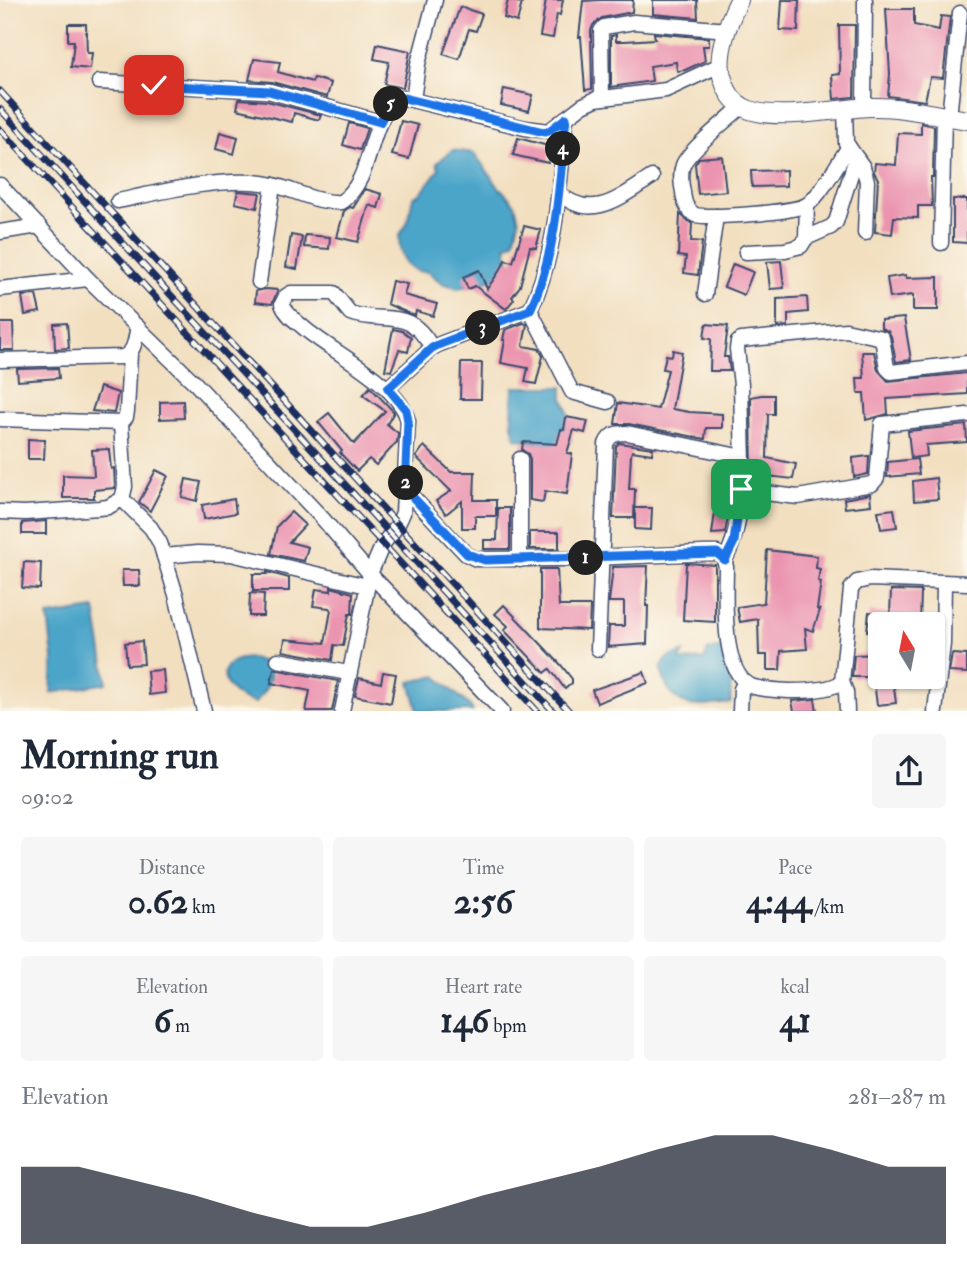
<!DOCTYPE html>
<html lang="en">
<head>
<meta charset="utf-8">
<style>
  body { margin:0; font-family:"IM FELL Double Pica",serif; background:#f6f6f7; color:#1f2937; height:100vh; display:flex; flex-direction:column; font-size:26px; white-space:nowrap }
  * { box-sizing:border-box; margin:0 }
  p { font-size:23px; color:#747a83 }
  .icon { flex:none; width:38px; height:38px; fill:none; stroke:currentColor; stroke-width:2; stroke-linecap:round; stroke-linejoin:round }
  .map { position:relative; height:711px; overflow:hidden }
  .side { display:flex; flex-direction:column; background:#fff; flex:1 }
  .side>* { flex:none }
  .needle { width:46px; rotate:350deg }
  .controls { position:absolute; left:868px; top:612px; display:grid; gap:14px }
  .controls a { display:grid; place-items:center; width:77px; height:77px; border-radius:7px; background:#fff; box-shadow:0 2px 5px #0004; font-size:35px }
  .pin { position:absolute; display:grid; place-items:center; width:60px; height:60px; color:#fff; margin:-30px; border-radius:14px; box-shadow:0 4px 10px #0006 }
  .km { position:absolute; width:35px; height:35px; margin:-18px; border-radius:50%; background:#222; color:#fff; font-size:19px; line-height:35px; text-align:center }
  .round { display:grid; place-items:center; flex:none; width:74px; height:74px; border-radius:7px; background:#f6f6f7 }
  .headline { display:flex; align-items:center; justify-content:space-between; height:119px; padding:0 21px }
  h1 { font-size:38px; font-weight:700; line-height:52px }
  .stats { display:grid; grid-template-columns:repeat(3,1fr); gap:10px; height:119px; padding:7px 21px }
  .stats div { display:grid; align-content:center; border-radius:7px; background:#f6f6f7; text-align:center }
  .stats b { font-size:35px; font-weight:700 }
  .stats small { font-size:19px; font-weight:400 }
  .stats p { font-size:19px }
  .chart { height:196px; padding:14px 21px }
  .chart p { display:flex; justify-content:space-between }
  .chart svg { width:100%; height:126px; margin-top:7px; fill:#111827; opacity:.7 }
  .map>svg:first-child { display:block }
</style>
</head>
<body>
<div class="map">
<svg width="967" height="711" viewBox="0 0 967 711">
  <rect width="100%" height="100%" fill="#fbf7ec"/>
  <filter id="ink" filterUnits="userSpaceOnUse"><feTurbulence type="fractalNoise" baseFrequency=".0143" numOctaves="2"/><feDisplacementMap in="SourceGraphic" scale="14" xChannelSelector="R" yChannelSelector="G"/><feConvolveMatrix kernelMatrix="1 2 1 2 8 2 1 2 1" color-interpolation-filters="sRGB"/></filter>
  <filter id="wash" filterUnits="userSpaceOnUse"><feTurbulence type="fractalNoise" baseFrequency=".00686" numOctaves="4" result="noise"/><feDisplacementMap in="SourceGraphic" scale="28" xChannelSelector="R" yChannelSelector="G"/><feGaussianBlur stdDeviation="1.57" result="paint"/><feColorMatrix in="noise" values="0 0 0 0 0 0 0 0 0 0 0 0 0 0 0 0 0 1.4 0 .05"/><feComposite in="paint" operator="in"/></filter>
  <g filter="url(#wash)">
    <rect width="100%" height="100%" fill="#f2dfc0"/>
    <g fill="#4ca5c9" stroke="#346a94" stroke-width="2">
      <path d="M452,150L474,153L498,186L515,204L519,221L514,242L506,246L509,261L494,279L458,288L442,283L428,272L417,271L406,264L400,249L399,236L407,224L413,197L419,195L439,169L437,163Z"/>
      <path d="M513,387H563V398L568,411L571,441L553,446L515,438L512,424Z"/>
      <path d="M95,609L107,683L51,693L53,658L48,616Z"/>
      <path d="M723,647L730,666L731,703C693,708 671,711 661,669L667,658L684,652L680,660C689,663 696,657 704,660L708,650Z"/>
      <path d="M252,658L269,664C274,680 265,691 255,703C221,696 209,658 252,658Z"/>
      <path d="M436,676L470,706L473,711H418L410,682Z"/>
    </g>
    <g id="blocks">
      <g fill="#eb94b0">
        <path d="M508,0L522,3L517,22L504,18Z"/>
        <path d="M546,0H563L560,15L557,14L553,38L540,36Z"/>
        <path d="M600,0H633L632,12L602,18L593,25L591,31L592,89L585,90L581,37H579L583,1Z"/>
        <path d="M653,0H697L698,18L653,14Z"/>
        <path d="M782,0H799L798,31L780,30Z"/>
        <path d="M460,7L482,14L476,31L469,29L459,59L443,54Z"/>
        <path d="M886,9H914V25L939,30L941,16L950,17L943,78L930,77L925,101L888,96L890,74Z"/>
        <path d="M68,24H86L87,53H92L90,69L71,67L74,41H68Z"/>
        <path d="M839,25H855L854,97L834,99L832,75L840,74Z"/>
        <path d="M654,33L709,38V46H703L705,61L685,70L677,71L676,62L650,66L652,81L611,87V36L616,35V41H625L655,39Z"/>
        <path d="M377,44L410,51L403,88L384,84L389,62L374,59Z"/>
        <path d="M254,59L280,62L278,72L312,82L314,78L331,83L327,97L272,82L249,80Z"/>
        <path d="M504,89L533,95L529,111L501,105Z"/>
        <path d="M239,99L267,101L321,115L319,120L294,113L292,122L237,109Z"/>
        <path d="M401,121L418,125L409,159L392,155Z"/>
        <path d="M349,123L367,128L360,150L343,145Z"/>
        <path d="M921,123L934,126L933,177H931L932,206H918V218L894,217L892,234L875,232L878,179L874,172L875,163L896,165L898,133L921,134Z"/>
        <path d="M220,132L238,137L234,154L216,149Z"/>
        <path d="M518,138L552,147L548,163L513,155Z"/>
        <path d="M722,156L726,191L698,194L695,164L699,158Z"/>
        <path d="M786,170V186L752,187L751,171Z"/>
        <path d="M365,189L382,194L378,208L369,205L358,242L337,237L344,211L350,207L353,208Z"/>
        <path d="M238,191L260,193L257,208L235,203Z"/>
        <path d="M953,199H967V243L953,242Z"/>
        <path d="M680,214L692,224L691,241L702,242L698,275L684,273L686,257L678,256Z"/>
        <path d="M524,226L541,230L536,248L530,247L520,286L512,297L514,299L506,309L475,286L468,289L463,277L479,270L487,289L502,267L505,260L513,262Z"/>
        <path d="M291,235L302,237L297,269L286,267Z"/>
        <path d="M305,235L330,237L329,249L304,247Z"/>
        <path d="M781,261L784,288L770,289L767,262Z"/>
        <path d="M733,264L753,272L744,295L724,287Z"/>
        <path d="M906,275V278L938,277V310H913V295L890,298L887,278Z"/>
        <path d="M392,281L407,284L404,295L437,304L433,316L416,311L415,316L387,304Z"/>
        <path d="M266,289L278,290L272,304L255,302L256,291Z"/>
        <path d="M36,295L40,312L25,315L22,296Z"/>
        <path d="M807,297L808,312L788,314V326L777,327V299Z"/>
        <path d="M904,318L911,360L896,362L891,336L888,331L881,328V320Z"/>
        <path d="M0,323H13L14,350H0Z"/>
        <path d="M67,323L69,348L55,349L54,324Z"/>
        <path d="M523,323L527,324L523,346L539,349L543,356L536,384L525,382L528,368L501,363L505,340H503L505,330Z"/>
        <path d="M706,324L728,326L724,357H728L730,371H710L711,339L704,338Z"/>
        <path d="M393,329L402,331L411,337L408,352L399,350L391,371L385,370Z"/>
        <path d="M673,350L682,352L672,409L689,412L722,414V428H706L705,439L629,424H615L618,403L658,409L668,370L663,369L666,355L672,356Z"/>
        <path d="M862,352H874L878,370L888,381L967,373V394L887,399L888,414L866,420L864,393H858L857,378H864Z"/>
        <path d="M461,363H482L481,399H460Z"/>
        <path d="M58,368L59,378L18,381L17,369Z"/>
        <path d="M100,387L118,393L114,413L92,411Z"/>
        <path d="M370,387L394,412L387,424L398,433L397,442L376,465L369,459L357,471L340,453L342,451L318,422L329,413L354,444L385,411L363,395Z"/>
        <path d="M761,395H774V414H768L767,458L796,464L793,479L759,475L758,482H752L751,397Z"/>
        <path d="M183,401L184,418L160,419V402Z"/>
        <path d="M566,417L588,421L585,433L574,430L567,453L572,454L567,494L545,491L543,502L530,500V459L528,454L522,450L523,442L557,444L561,429L564,430Z"/>
        <path d="M966,425L967,442L926,445L927,456L911,458L908,431Z"/>
        <path d="M28,439L45,440L44,459H28Z"/>
        <path d="M619,443L653,448L652,454L632,451L631,455L629,489H635L634,518H613L616,446Z"/>
        <path d="M424,446L451,472H475L474,500H496V516H475V528H462V501L446,514L436,501L451,491L416,457Z"/>
        <path d="M109,449L111,469L114,468L115,488L94,490V498H63V475L94,476L92,450Z"/>
        <path d="M869,456L868,474L854,477L853,458Z"/>
        <path d="M917,459L919,474L887,477L888,462Z"/>
        <path d="M156,470L168,476L150,511L139,502Z"/>
        <path d="M936,478L938,499L914,501L913,481Z"/>
        <path d="M186,479L201,482L197,501L182,497Z"/>
        <path d="M870,494L871,505L845,508L844,499Z"/>
        <path d="M234,499L236,513L204,519L202,505Z"/>
        <path d="M716,505L730,507L725,533L712,534Z"/>
        <path d="M498,508H510V549H484V540H497Z"/>
        <path d="M635,508H652L651,530L635,529Z"/>
        <path d="M894,509L897,527L881,529L878,511Z"/>
        <path d="M291,512L305,525L289,542L308,547L304,561L271,554L277,526Z"/>
        <path d="M46,521V534H22V523Z"/>
        <rect x="530" y="532" width="29" height="17"/>
        <path d="M767,550L817,556L816,568L820,569L818,581L821,582L817,609L820,610L813,631L805,628L807,649L781,651L780,670H767V655H759L758,619L740,622L737,607L764,603Z"/>
        <path d="M24,562L41,563L40,589L22,588Z"/>
        <path d="M686,563L715,565V622L683,620Z"/>
        <path d="M648,566L646,606H648L647,644L608,647L609,626H624V602H609L613,567Z"/>
        <path d="M540,569H557L559,606H590L589,630L540,628Z"/>
        <path d="M122,570H139L140,586H123Z"/>
        <path d="M267,572L289,578V591H253V574H267Z"/>
        <path d="M331,587L353,593L352,614H349L343,646L334,645L332,660L283,651L285,639L325,643L331,610L329,608L313,606L316,589L331,591Z"/>
        <path d="M891,590L921,591L920,625H880V632L867,631L869,612L890,614Z"/>
        <path d="M250,593L264,594L263,616H249Z"/>
        <path d="M504,605L561,665L572,679V683L565,689L550,669L545,673L504,630L508,626L495,614Z"/>
        <path d="M142,641L144,664L127,665L125,643Z"/>
        <path d="M880,654V677H852L854,655Z"/>
        <path d="M952,654L967,655V673L949,672Z"/>
        <path d="M274,669L338,681L332,711H306L310,691L271,683Z"/>
        <path d="M163,670L165,693L149,695L147,671Z"/>
        <path d="M383,672L396,674L391,703L355,696L359,678L381,683Z"/>
        <path d="M644,672L648,683L597,703L592,690Z"/>
        <path d="M893,680L896,703L877,705L874,682Z"/>
        <path d="M815,699L817,711H794L792,701Z"/>
      </g>
    </g>
  </g>
  <g filter="url(#ink)">
    <use href="#blocks" fill-opacity="0" stroke="#3b496d" stroke-width="2"/>
    <g fill="none" stroke-linecap="round" stroke-linejoin="round">
      <defs>
        <g id="minor">
          <path d="M99,82L269,91L380,122"/>
          <path d="M602,97L601,31L604,27L634,22L728,30"/>
          <path d="M413,100L418,64L435,0"/>
          <path d="M741,107C728,119 688,151 683,165C680,173 681,183 683,192C684,202 686,209 695,215C711,218 796,213 808,204C821,195 838,162 849,147"/>
          <path d="M864,107L865,0"/>
          <path d="M845,109L846,143L863,167L867,181L865,233"/>
          <path d="M949,117L960,13"/>
          <path d="M0,185L88,279L195,383L323,519L370,574L502,711"/>
          <path d="M559,193C592,223 622,196 652,177"/>
          <path d="M118,201C160,192 221,177 263,183C289,186 315,204 341,202C375,178 366,125 396,99L404,98L525,128L549,131L583,105L596,99L666,90L720,65"/>
          <path d="M0,232L39,226"/>
          <path d="M806,238L831,227L836,222L856,158"/>
          <path d="M941,243L944,116"/>
          <path d="M746,252L785,250L801,246L806,238L807,205"/>
          <path d="M259,282L273,185"/>
          <path d="M0,289L88,279"/>
          <path d="M705,294L716,216"/>
          <path d="M530,310L572,392L608,402"/>
          <path d="M0,360L123,357C135,353 135,339 138,327"/>
          <path d="M388,388L432,348L440,344L530,310C558,251 559,182 566,118"/>
          <path d="M0,419L121,423L126,417L127,411L130,354"/>
          <path d="M743,463L741,385L737,349L738,342L741,340L846,330L882,338L887,368L891,372L967,363"/>
          <path d="M405,489L466,554L476,559H570L704,553H717L723,556L726,567C726,595 720,672 751,686C761,690 778,690 789,691C803,691 831,690 842,682L851,589L857,582L870,579L967,583"/>
          <path d="M741,490L798,497L872,484L877,478L882,424L967,415"/>
          <path d="M122,499L151,528L160,543L176,595L204,711"/>
          <path d="M0,512L25,513L99,508L108,507L122,499L125,487L121,423"/>
          <path d="M164,556L197,553L231,554L367,586"/>
          <path d="M520,560V459"/>
          <path d="M598,649L606,444C610,434 616,433 627,433L738,456L743,463C742,495 740,532 725,560"/>
          <path d="M278,660L348,673"/>
          <path d="M842,682L846,692L847,711"/>
          <path d="M342,711L370,574L383,544L397,526L403,513L408,421C400,384 333,353 304,328C296,321 286,315 282,304L286,296L291,293H334L350,313C388,325 409,306 432,348"/>
          <path d="M740,711L741,689L745,682"/>
          <path d="M935,711L943,644L944,583"/>
        </g>
        <path id="tertiary" d="M739,0C728,22 714,59 724,82C727,92 734,102 743,107C770,123 839,108 871,107C902,106 936,115 967,120"/>
      </defs>
      <use href="#minor" stroke="#3b496d" stroke-width="17"/>
      <use href="#tertiary" stroke="#3b496d" stroke-width="20"/>
      <use href="#minor" stroke="#fff" stroke-width="14"/>
      <use href="#tertiary" stroke="#fff" stroke-width="18"/>
      <defs>
        <g id="rail">
          <path d="M0,91L569,711"/>
          <path d="M0,109L553,711"/>
          <path d="M0,129L537,711"/>
        </g>
      </defs>
      <use href="#rail" stroke="#1b2f5e" stroke-width="7"/>
      <use href="#rail" stroke="#fbf7ec" stroke-width="4.5" stroke-dasharray="13" stroke-linecap="butt"/>
    </g>
  </g>
  <g fill="none" stroke-linecap="round" stroke-linejoin="round" filter="url(#ink)">
    <defs>
      <path id="route" d="M154,85L269,91L380,122C386,111 390,99 404,98L544,132L549,131L566,118C559,182 558,251 530,310L440,344L432,348L388,388L406,410L408,421L405,489L467,554L485,560L717,553L725,560L734,542L741,489"/>
    </defs>
    <use href="#route" stroke="#fff" stroke-width="14"/>
    <use href="#route" stroke="#1a73e8" stroke-width="9"/>
  </g>
</svg>
<div class="controls">
<a><svg class="needle" viewBox="-14 -14 28 28"><path d="M0-13l5 13h-10z" fill="#e53935"/><path d="M0 13l5-13h-10z" fill="#747a83"/></svg></a>
</div>
<div class="pin" style="left:741px;top:489px;background:#1e9e55"><svg class="icon" aria-label="arrive" viewBox="0 0 24 24"><path d="M6 21V4h12l-3 4 3 4H6"/></svg></div>
<div class="pin" style="left:154px;top:85px;background:#d93025"><svg class="icon" aria-label="check" viewBox="0 0 24 24"><path d="M5 12l5 5 9-10"/></svg></div>
<b class="km" style="left:586px;top:558px">1</b>
<b class="km" style="left:406px;top:483px">2</b>
<b class="km" style="left:483px;top:328px">3</b>
<b class="km" style="left:563px;top:149px">4</b>
<b class="km" style="left:391px;top:104px">5</b>
</div>
<section class="side">
<div class="headline"><div><h1>Morning run</h1><p>09:02</p></div><a class="round"><svg class="icon" aria-label="share" viewBox="0 0 24 24"><path d="M12 15V3M7 8l5-5 5 5M5 13v7h14v-7"/></svg></a></div>
<div class="stats">
<div><p>Distance</p><b>0.62<small> km</small></b></div>
<div><p>Time</p><b>2:56</b></div>
<div><p>Pace</p><b>4:44<small> /km</small></b></div>
</div>
<div class="stats">
<div><p>Elevation</p><b>6<small> m</small></b></div>
<div><p>Heart rate</p><b>146<small> bpm</small></b></div>
<div><p>kcal</p><b>41</b></div>
</div>
<div class="chart"><p><span>Elevation</span>281–287 m</p>
<svg viewBox="0 0 160 44" preserveAspectRatio="none"><path d="M0 44V17L10 17L20 22L30 27L40 33L50 38L60 38L70 33L80 27L90 22L100 17L110 11L120 6L130 6L140 11L150 17L160 17V44z"/></svg>
</div>
</section>
</body>
</html>
